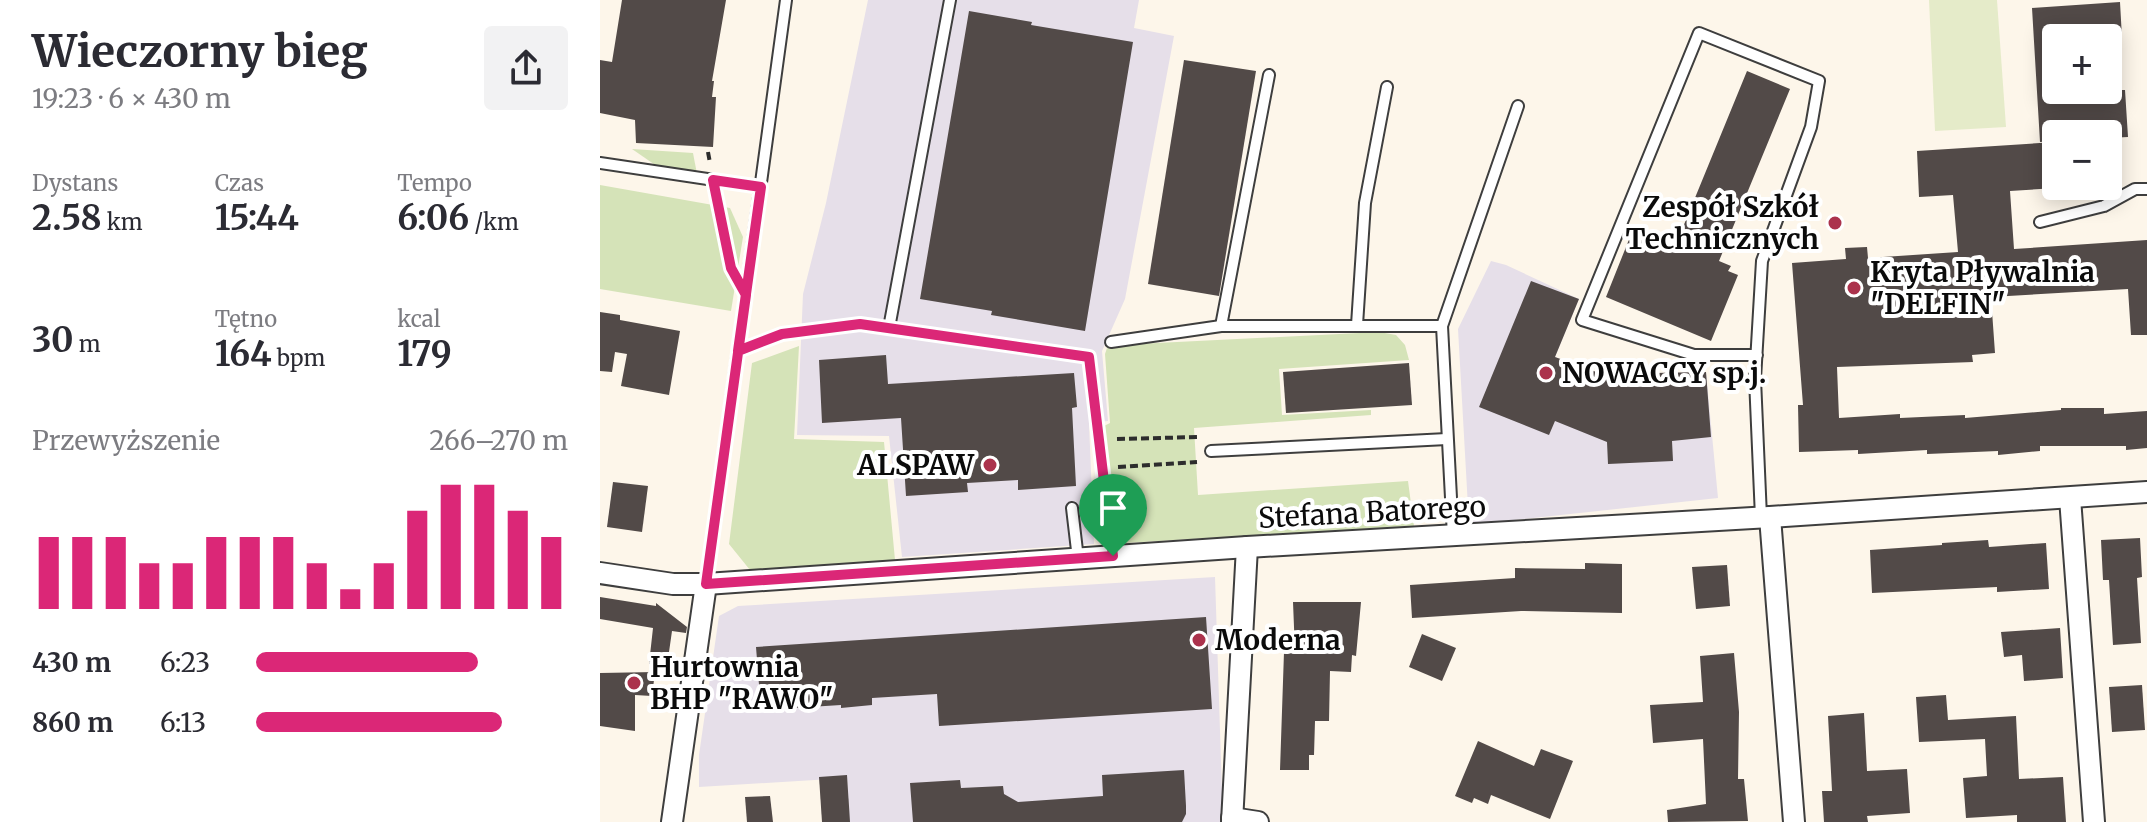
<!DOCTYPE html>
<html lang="pl">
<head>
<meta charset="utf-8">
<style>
  body { margin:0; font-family:Merriweather,serif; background:#f2f2f3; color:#2b2b33; height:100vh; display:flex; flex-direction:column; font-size:30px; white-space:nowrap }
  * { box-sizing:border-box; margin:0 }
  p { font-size:26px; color:#7c7c81 }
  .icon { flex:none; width:44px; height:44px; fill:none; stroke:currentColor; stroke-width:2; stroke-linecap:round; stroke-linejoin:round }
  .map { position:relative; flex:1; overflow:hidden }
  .details { display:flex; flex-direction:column; background:#fff; width:600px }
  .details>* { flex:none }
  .fabs { position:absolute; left:1442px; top:24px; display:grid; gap:16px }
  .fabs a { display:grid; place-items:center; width:80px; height:80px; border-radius:8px; background:#fff; box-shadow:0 4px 20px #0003; font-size:40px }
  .pin { position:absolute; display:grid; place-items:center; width:68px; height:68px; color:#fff; margin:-82px -34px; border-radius:50% 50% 50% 0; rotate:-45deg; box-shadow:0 0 8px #0007 }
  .pin .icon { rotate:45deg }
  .round { display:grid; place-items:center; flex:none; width:84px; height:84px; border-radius:8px; background:#f2f2f3 }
  .summary { display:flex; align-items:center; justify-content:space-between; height:136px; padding:0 32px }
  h1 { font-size:44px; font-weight:700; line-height:60px }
  .stats { display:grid; grid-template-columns:repeat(3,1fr); gap:12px; height:136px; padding:8px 32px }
  .stats div { display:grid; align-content:center }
  .stats b { font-size:34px; font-weight:700 }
  .stats small { font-size:22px; font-weight:400 }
  .stats p { font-size:22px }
  .chart { height:224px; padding:16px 32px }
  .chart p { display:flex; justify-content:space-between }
  .chart svg { width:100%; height:144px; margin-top:8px; stroke:#db2777; stroke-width:6 }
  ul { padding:0 32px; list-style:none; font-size:26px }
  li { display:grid; grid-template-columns:128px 96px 1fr; align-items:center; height:60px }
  li i { height:20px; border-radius:10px; background:#db2777 }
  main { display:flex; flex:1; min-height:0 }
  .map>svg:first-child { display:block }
</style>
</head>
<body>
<main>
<section class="details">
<div class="summary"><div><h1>Wieczorny bieg</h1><p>19:23 · 6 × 430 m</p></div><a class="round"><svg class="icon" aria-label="share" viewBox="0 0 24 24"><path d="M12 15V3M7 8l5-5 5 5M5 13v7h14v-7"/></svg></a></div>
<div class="stats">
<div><p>Dystans</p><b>2.58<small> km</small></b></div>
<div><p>Czas</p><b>15:44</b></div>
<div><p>Tempo</p><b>6:06<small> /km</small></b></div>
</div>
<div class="stats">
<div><b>30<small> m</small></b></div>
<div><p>Tętno</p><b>164<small> bpm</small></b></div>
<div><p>kcal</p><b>179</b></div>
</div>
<div class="chart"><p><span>Przewyższenie</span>266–270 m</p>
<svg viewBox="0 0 160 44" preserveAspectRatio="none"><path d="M5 44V22M15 44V22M25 44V22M35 44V30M45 44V30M55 44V22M65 44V22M75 44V22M85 44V30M95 44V38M105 44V30M115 44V14M125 44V6M135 44V6M145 44V14M155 44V22"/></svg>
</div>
<ul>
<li><b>430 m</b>6:23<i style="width:71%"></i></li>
<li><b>860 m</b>6:13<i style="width:79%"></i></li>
</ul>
</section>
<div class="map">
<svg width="1547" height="822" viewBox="0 0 1547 822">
  <rect width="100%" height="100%" fill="#fdf6ea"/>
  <g fill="#e6dfe9">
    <path d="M268,0H539L534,28L574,36L525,299L502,351L508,421L489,423L494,544L302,557L289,436L197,435L203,294L226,203Z"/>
    <path d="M891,261L906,265L979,299L955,357L1002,374L1106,372L1118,498L869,525L858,329Z"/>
    <path d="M615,577L623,822H249L247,778L99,787V755L119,616L138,606Z"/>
  </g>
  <g fill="#d5e3b8">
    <path d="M32,149L93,153L97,174L61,169Z"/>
    <path d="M0,185L130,208L143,237L131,311L0,289Z"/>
    <path d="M779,332L796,335L805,345L809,360L679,369L682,415L771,410V415L594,428L598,495L808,481L814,526L525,543L514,530L502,427L510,423L505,354L507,348L517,345Z"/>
    <path d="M199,346L194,439L284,442L295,560L150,570L129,544L152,363Z"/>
  </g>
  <path fill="#e5ebc9" d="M1329,0H1397L1406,127L1335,131Z"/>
  <g fill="#524a48">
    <path d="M22,0H126L112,81H114L112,97H116L113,147L36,143L35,120L0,113V60L12,62Z"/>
    <path d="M1520,2L1522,38H1456V90H1525L1528,137L1508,138V134H1456V141L1440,142L1432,8Z"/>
    <path d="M369,11L432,22L431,25L533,42L485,331L391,315L392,311L320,299Z"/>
    <path d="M584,60L656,71L619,296L548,284Z"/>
    <path d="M1147,71L1190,89L1119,261L1131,266L1128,271L1138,275L1111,341L1006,297L1032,232L1074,249Z"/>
    <path d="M1456,142V188L1410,191L1414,249L1547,240V335H1531L1528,289L1391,297L1395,353L1372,355L1373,362L1237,367L1239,418L1300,414V418L1365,415V418L1461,410V408H1504V414L1547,411V448L1526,450V446H1440V451L1398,455V451L1327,454V450L1258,454V450L1199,452L1198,405H1203L1192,263L1246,259L1245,248L1267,247L1268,258L1358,252L1353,195L1319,197L1317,151Z"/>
    <path d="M931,281L979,299L955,357L1002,374L1106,372L1111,437L1072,441L1073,461L1008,464L1007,442L955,421L949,435L879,407Z"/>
    <path d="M0,312L20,315V320L80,331L69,395L21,386L27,354L15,352L12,372L0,371Z"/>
    <path d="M286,355L288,384L474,373L477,407L472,408L476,486L418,490V480L367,483L368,492L306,496L301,418L222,423L219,360Z"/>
    <path d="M809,363L812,405L686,413L683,372Z"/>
    <path d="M13,482L48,486L42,532L7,527Z"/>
    <path d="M1540,538L1542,577L1537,578L1541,643L1513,645L1509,580H1503L1501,540Z"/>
    <path d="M1388,540L1389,547L1446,543L1449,589L1397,592V587L1272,593L1270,550L1342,545V543Z"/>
    <path d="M985,563L1022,564V613L921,611L812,618L810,585L915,578V568L985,569Z"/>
    <path d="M1127,565L1130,606L1096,609L1092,567Z"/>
    <path d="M0,597L56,606V603L87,627L86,633L72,631L67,666L49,664L53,628L0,619Z"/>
    <path d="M693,602H761L756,656L752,655L751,672L730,671L729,721H715L714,755H709V770H680L684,652H695Z"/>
    <path d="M606,617L612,709L339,726L337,694L272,698V705L241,708V705L161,710L156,647Z"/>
    <path d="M1460,628L1463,678L1424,681L1422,655L1404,657L1401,632Z"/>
    <path d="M822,634L856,648L842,681L809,667Z"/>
    <path d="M1134,653L1139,712L1138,779H1144L1148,821L1068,822L1067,810L1106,804L1103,739L1053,743L1050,705L1103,702L1100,656Z"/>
    <path d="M55,672L52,696L35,695V731L0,726V673Z"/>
    <path d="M1542,685L1545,730L1512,732L1509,687Z"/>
    <path d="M1346,695L1348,720L1416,716L1419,779L1463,777L1466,822H1417V815L1366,818L1363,778L1387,776L1385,739L1319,742L1316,697Z"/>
    <path d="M1264,713L1267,771L1307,769L1310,813L1267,816L1268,822H1224L1222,791H1232L1228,716Z"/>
    <path d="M878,741L934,766L941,749L973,761L950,819L891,795L888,804L874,798L872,803L855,796Z"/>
    <path d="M584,770L586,806V814L582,822H313L310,783L360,780L361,788L403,786L404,794L418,802L503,796L502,775Z"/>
    <path d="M247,775L250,822H222L219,777Z"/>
    <path d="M170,796L173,822H147L145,797Z"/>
  </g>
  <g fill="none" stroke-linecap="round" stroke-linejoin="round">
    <defs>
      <g id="lane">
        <path d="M669,75L621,326H842L853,536"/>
        <path d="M0,163L161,187"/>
        <path d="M1440,222L1504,206L1535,189H1547"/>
        <path d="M757,325L765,203L787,87"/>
        <path d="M842,326L918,106"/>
        <path d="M289,328L350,0"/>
        <path d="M511,342L621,326"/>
        <path d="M138,351L182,334L260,324L489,357L513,556"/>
        <path d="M1157,355H1094L982,320L1099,33L1219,81L1211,127L1162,261L1155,379L1161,517"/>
        <path d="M611,451L847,439"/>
        <path d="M472,508L478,559"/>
        <path d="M106,584L186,0"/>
      </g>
      <g id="street">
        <path d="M1470,498L1494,822"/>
        <path d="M1170,517L1194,822"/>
        <path d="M0,573L73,584H106L647,547L1170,517L1547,492"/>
        <path d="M632,818L658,822"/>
        <path d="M72,822L106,584"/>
        <path d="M632,822L647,547"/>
      </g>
    </defs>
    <use href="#lane" stroke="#3e3e3e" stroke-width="14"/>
    <use href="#street" stroke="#3e3e3e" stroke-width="24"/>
    <g stroke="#2d2d2d" stroke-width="4" stroke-dasharray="8 4" stroke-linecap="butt">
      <path d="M108,152L110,163"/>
      <path d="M117,199L130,265"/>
      <path d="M517,439L600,437"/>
      <path d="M518,467L597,462"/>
    </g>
    <use href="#lane" stroke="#fff" stroke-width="10"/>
    <use href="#street" stroke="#fff" stroke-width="20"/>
  </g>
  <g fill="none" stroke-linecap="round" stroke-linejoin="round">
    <defs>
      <path id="route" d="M513,556L489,357L260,324L182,334L138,351L161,187L113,180L131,268L146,295L106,584L513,556"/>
    </defs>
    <use href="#route" stroke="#fff" stroke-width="16"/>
    <use href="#route" stroke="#db2777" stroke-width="10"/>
  </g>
  <g fill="#ab324c" stroke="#fff" stroke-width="3">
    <circle cx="1235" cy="223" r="8"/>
    <circle cx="1254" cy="288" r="8"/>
    <circle cx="946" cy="373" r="8"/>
    <circle cx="390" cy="465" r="8"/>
    <circle cx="599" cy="640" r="8"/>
    <circle cx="34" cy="683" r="8"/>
  </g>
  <g text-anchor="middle" stroke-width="8" stroke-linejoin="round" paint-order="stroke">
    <g font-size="28" font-weight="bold" fill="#0b0b0b" stroke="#fff" text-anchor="start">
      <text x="1219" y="217" text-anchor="end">Zespół Szkół<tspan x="1219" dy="32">Technicznych</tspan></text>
      <text x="1270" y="282">Kryta Pływalnia<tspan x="1270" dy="32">"DELFIN"</tspan></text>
      <text x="962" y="383">NOWACCY sp.j.</text>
      <text x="374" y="475" text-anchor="end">ALSPAW</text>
      <text x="615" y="650">Moderna</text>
      <text x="50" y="677">Hurtownia<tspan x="50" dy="32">BHP "RAWO"</tspan></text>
    </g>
    <g font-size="28" fill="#0b0b0b" stroke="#fff">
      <text transform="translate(772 512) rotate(-3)" y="10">Stefana Batorego</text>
    </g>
  </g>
</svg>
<div class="fabs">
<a>+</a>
<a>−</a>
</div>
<div class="pin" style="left:513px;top:556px;background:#1e9e55"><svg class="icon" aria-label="arrive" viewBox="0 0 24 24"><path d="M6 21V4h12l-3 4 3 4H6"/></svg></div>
</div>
</main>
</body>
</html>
